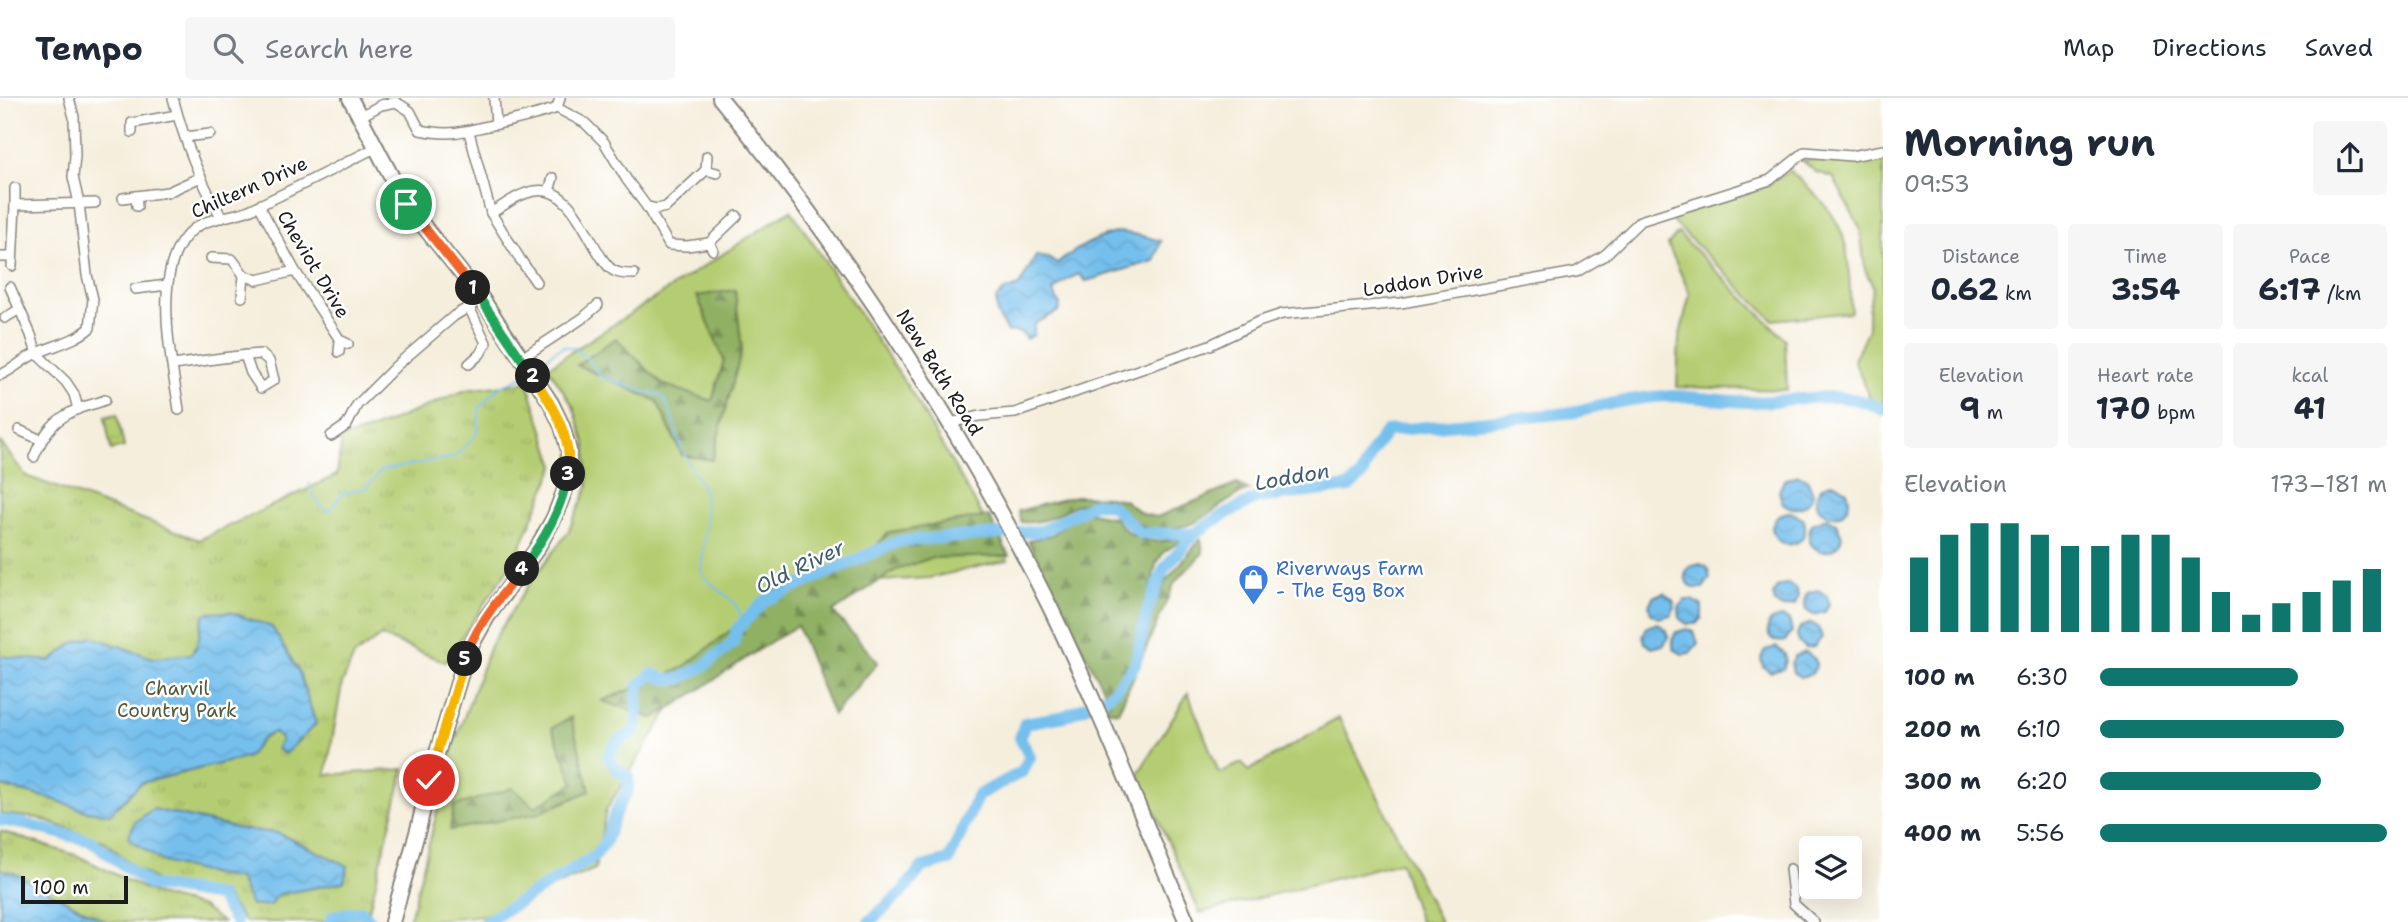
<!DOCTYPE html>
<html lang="en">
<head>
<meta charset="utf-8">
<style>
  body { margin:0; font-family:"Shantell Sans",sans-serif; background:#f6f6f7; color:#1f2937; height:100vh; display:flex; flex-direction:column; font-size:26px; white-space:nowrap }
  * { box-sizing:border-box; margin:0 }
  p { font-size:23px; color:#747a83 }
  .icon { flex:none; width:38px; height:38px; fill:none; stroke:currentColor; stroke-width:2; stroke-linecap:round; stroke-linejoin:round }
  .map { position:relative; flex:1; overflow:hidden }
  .details { display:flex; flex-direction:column; background:#fff; width:525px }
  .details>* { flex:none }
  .fabs { position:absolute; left:1799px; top:738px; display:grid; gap:14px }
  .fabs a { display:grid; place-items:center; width:63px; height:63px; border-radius:7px; background:#fff; box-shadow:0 7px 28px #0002; font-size:35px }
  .scale { position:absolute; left:21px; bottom:18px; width:107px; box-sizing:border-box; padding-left:7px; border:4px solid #1c1c1c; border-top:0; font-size:19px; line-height:24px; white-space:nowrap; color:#1c1c1c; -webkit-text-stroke:5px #fff; paint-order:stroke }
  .pin { position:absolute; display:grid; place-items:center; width:60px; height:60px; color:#fff; margin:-30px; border:4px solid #fff; border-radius:50%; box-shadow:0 2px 7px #0007 }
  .km { position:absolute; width:35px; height:35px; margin:-18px; border-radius:50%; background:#222; color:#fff; font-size:19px; line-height:35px; text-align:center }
  .round { display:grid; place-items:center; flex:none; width:74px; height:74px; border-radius:7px; background:#f6f6f7 }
  .head { display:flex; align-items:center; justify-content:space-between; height:119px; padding:0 21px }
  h1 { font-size:38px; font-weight:700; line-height:52px }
  .stats { display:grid; grid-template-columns:repeat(3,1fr); gap:10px; height:119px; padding:7px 21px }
  .stats div { display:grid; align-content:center; border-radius:7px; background:#f6f6f7; text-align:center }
  .stats b { font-size:30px; font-weight:700 }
  .stats small { font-size:19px; font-weight:400 }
  .stats p { font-size:19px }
  .chart { height:196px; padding:14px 21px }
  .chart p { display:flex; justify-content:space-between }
  .chart svg { width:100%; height:126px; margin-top:7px; stroke:#0f766e; stroke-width:6 }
  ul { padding:0 21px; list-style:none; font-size:23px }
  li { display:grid; grid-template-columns:112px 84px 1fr; align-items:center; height:52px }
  li i { height:18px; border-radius:9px; background:#0f766e }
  header { display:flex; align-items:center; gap:42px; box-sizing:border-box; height:98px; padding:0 35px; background:#fff; border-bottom:2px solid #e0e1e3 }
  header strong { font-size:33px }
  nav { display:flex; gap:38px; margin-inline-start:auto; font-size:24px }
  .search { width:490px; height:63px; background:#f6f6f7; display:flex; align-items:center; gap:18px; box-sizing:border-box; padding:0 24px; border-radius:7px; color:#747a83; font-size:26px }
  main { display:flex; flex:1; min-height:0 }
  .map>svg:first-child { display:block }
</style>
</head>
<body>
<header>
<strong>Tempo</strong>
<div class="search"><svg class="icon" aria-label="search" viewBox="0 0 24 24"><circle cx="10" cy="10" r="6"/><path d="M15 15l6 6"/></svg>Search here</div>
<nav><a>Map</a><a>Directions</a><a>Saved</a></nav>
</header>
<main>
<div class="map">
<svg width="1883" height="824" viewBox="0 0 1883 824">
  <defs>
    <pattern id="forest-firs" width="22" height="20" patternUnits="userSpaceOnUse" patternTransform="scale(1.75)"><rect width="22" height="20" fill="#90b064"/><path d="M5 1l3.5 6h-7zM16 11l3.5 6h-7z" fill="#758e52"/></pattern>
    <pattern id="park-tufts" width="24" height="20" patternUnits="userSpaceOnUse" patternTransform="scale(1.75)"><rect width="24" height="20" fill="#b5cd72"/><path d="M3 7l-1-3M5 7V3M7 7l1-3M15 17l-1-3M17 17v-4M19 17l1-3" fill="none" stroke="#9baf62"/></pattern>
    <pattern id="water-waves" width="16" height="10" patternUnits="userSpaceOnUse" patternTransform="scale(1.75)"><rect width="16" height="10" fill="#74bfed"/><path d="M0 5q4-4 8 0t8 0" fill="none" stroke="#64a4cb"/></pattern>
  </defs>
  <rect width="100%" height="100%" fill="#fff"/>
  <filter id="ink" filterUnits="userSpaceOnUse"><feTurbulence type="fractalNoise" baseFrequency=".0143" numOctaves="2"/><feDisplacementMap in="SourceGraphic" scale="14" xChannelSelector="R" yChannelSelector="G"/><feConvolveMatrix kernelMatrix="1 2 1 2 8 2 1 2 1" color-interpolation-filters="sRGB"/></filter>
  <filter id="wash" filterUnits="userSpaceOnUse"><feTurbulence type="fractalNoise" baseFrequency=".00686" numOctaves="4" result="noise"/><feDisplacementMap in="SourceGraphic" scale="28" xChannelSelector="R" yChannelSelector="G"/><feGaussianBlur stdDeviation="1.57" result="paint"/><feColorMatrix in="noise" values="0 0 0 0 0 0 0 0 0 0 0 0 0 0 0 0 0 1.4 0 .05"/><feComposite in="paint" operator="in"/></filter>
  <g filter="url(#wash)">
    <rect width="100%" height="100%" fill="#f5eedc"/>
    <g fill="#b5cd72" stroke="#687447" stroke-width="2">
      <path d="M1883,57V310L1870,300L1854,262L1868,231V213L1873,188L1865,172L1860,130L1833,79L1816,74L1802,62L1837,63Z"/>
      <path d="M1790,73C1808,89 1827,105 1838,127C1851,149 1849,189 1851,214L1773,222L1669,120L1760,91Z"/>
      <path d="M791,112L913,297L1008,462L929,480L862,484L673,605L606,712L595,771L486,817L409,824L455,644L490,548L527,489L568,434L588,389L586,347L573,308L548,269Z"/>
      <path d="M1678,135L1785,241L1787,292L1677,289L1679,241L1690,196L1668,147Z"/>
      <path d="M1188,595L1219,675L1242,665L1248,673L1339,620L1440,824H1420L1400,764L1200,815L1138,676Z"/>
    </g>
    <g fill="url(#forest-firs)" stroke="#566640" stroke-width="2">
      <path d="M735,192L742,251L712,362L682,357L657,303L577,267L616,240L662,286L712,303L724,262L697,198Z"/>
      <path d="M1237,386L1249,392C1228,400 1217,412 1198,423C1188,429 1156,434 1145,429C1126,422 1115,401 1092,403C1065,405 1056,427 1021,424L1018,413L1075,398L1108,399L1124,402L1142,416L1157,419Z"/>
      <path d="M1085,414L1115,420C1131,444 1151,446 1178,441L1180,443L1164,454L1156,466L1132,565L1108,594L1104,593L1028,443C1037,439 1050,440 1056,434C1066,427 1072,416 1085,414Z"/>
      <path d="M989,418L1009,458L931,460L896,472L833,514L878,564L833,617L797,528C747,556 703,593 653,620L602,603L681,571L731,532L772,492L864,462L889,434Z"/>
      <path d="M1201,441L1203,455L1175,484L1118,614L1105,611L1139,564L1148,520L1165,484Z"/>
      <path d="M571,619L590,693L539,715L450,732L454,708L513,690L535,709L574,685L552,630Z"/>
    </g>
    <g fill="url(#park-tufts)" stroke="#687447" stroke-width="2">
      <path d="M527,284L555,368L516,459L445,564L381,538L354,558L342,586L326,677L404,671L366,824H245L223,795L159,784L133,768L105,744L38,720L0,716V344L26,378L199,442L337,377L342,340L370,332L466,292Z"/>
      <path d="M117,316L124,349L111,352L105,319Z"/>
      <path d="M0,733L78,758L157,797L202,809L222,824H0Z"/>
    </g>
    <g fill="url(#water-waves)" stroke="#486e84" stroke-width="2">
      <path d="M1118,134C1132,135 1147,139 1161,143L1154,163L1086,183L1079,176L1068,181L1053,193L1060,207L1059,213L1034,226V237L1026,241L1022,235L1014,233L1007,234L997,216L996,201L1004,193L1019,188L1036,158L1048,160L1057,166C1077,150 1093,141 1118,134Z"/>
      <path d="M1798,377L1807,381L1813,395C1809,411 1794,415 1782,404L1779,393L1784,382Z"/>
      <path d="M1835,385L1847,393C1851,403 1849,410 1840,417L1829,418L1819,411C1812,397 1820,385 1835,385Z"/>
      <path d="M1791,414L1804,422C1812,449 1776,457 1772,429C1775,419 1781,414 1791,414Z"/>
      <path d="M1827,420L1836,425L1842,438C1835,467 1796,451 1813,425Z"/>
      <path d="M1700,466L1707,469L1710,480L1703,490H1694L1687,485L1685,477L1689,469Z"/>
      <path d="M1788,485L1797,492L1798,499L1795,507L1782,510L1775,505L1773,497L1777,489Z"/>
      <path d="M1818,492L1827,498L1829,506L1825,514L1813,517L1806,512L1804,503L1807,495Z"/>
      <path d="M1664,495L1673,502L1675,509L1671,517L1658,520L1651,515L1649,507L1653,499Z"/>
      <path d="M1685,502H1693L1702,508V520L1696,526H1687L1680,521L1679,509Z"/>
      <path d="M230,514L272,529L299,574L316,626L285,656L277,651L281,641L274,634L262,641L248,659L141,685L110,716L86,713L49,700L0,688V558L51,563L73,545L93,539L153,560L191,556C205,538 195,531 206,515Z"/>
      <path d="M1782,519L1789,522L1792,533L1785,543C1771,546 1763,534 1771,522Z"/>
      <path d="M1658,525L1667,532L1668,539L1664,547L1652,550L1645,545L1643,537L1647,529Z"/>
      <path d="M1811,525L1818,529L1822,539L1814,549L1806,550L1799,545L1797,536L1800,529Z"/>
      <path d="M1687,531L1694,534L1698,545L1690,555L1682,556L1674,551L1672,542L1676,534Z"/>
      <path d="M1776,549L1785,556L1786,563L1783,571L1770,574L1763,569L1761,560L1765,552Z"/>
      <path d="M1806,554L1815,561L1816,568L1812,576L1800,579L1793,574L1791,565L1795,558Z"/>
      <path d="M153,711L240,731L278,735L348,768L344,784L277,797L271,807L251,808L239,781L211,776L163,764L128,740L135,724Z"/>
      <path d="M0,771L14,775L107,824H0Z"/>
    </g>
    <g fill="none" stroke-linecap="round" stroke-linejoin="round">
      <g stroke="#74bfed" stroke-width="2">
        <path d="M536,270L553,254L564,248L574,250L585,258L600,278L647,295L658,296L664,301L670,313L681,350L704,393L706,426L701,472C707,487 723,492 733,504C738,509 740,517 745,523"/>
        <path d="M309,385C313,397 318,410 331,413L334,406L343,395L366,390L382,372L454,359L473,341L478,332L479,310L484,305L498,290L526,277"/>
      </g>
      <g stroke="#74bfed" stroke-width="12">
        <path d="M0,722L24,726L91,743L150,787L219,798L236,824"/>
        <path d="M330,824L333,818L361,813L372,824"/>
        <path d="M485,824L594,759L605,744L616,713L628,692V678L617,672L608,658L618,643L635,634C639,620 637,603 638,588L652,576L666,581H680L704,568L733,545L737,531L766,502L899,443L1042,433L1095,405L1111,407L1140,435L1194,436"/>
        <path d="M869,824L903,793L922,769L949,762L978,697L1022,674L1030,659L1020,640L1025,625L1065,618L1110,597L1135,567L1147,513L1164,471L1194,436L1220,419L1257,400L1349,389L1362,377L1371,355L1387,333L1577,314C1606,306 1644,298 1674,298C1699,299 1724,303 1750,304C1794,305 1842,288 1883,312"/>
      </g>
    </g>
  </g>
  <g filter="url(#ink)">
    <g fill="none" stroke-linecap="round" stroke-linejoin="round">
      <defs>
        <g id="minor">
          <path d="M173,0C184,42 200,83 222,120"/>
          <path d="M494,0L496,26"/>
          <path d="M557,10L585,25L604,44L627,82L647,109"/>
          <path d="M361,18L381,7L396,4L410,13L420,32C456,39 464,32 498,26C518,21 537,17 557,10L560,0"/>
          <path d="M132,34V25L177,17"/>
          <path d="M469,34L491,115L520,161L536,184"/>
          <path d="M185,39L210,36"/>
          <path d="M706,72L707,58"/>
          <path d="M15,90V107L95,105"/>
          <path d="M549,93L553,80"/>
          <path d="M123,100L136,98"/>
          <path d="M259,107L295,173L340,242L348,246"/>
          <path d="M137,108L136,98L168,94L201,79"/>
          <path d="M491,115C505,107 519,95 535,93C573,86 589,148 608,168C615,176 624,176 634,176"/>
          <path d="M709,145L737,118"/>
          <path d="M713,152L709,145L687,148L669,147L647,109L657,111L666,109L706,72L717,75"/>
          <path d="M0,159H12"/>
          <path d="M211,160L232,161L244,177L257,182L295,173"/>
          <path d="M12,168L15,107"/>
          <path d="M10,189L31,237L37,256L66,284L74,296L78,311"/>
          <path d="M135,191L167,187"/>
          <path d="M242,199L244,177"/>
          <path d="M469,209L486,245L480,256L469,266"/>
          <path d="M5,220L18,212"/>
          <path d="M339,254L340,242"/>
          <path d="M520,261L583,220L598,207"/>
          <path d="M173,267C202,263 231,258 261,256L269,263L274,282L261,290L251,275L245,257"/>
          <path d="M0,277C11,273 19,265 29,259C49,248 73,245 90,230L93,201L87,177L79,105L73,79L75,58L74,19L69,0"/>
          <path d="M179,312C172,263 147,160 198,128C212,119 233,119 249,112C291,93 333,71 375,50"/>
          <path d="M950,325L979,318L1015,315L1210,247L1258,224L1282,216L1401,205L1576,174L1605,157L1640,123L1770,82L1805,54L1851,58L1883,52"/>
          <path d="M19,332L41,342"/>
          <path d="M331,338L347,327L357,307L397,267L454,218L482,201"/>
          <path d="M34,359C44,335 54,321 78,311C87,307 96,306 105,302"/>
          <path d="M1790,771L1794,806L1814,824"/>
        </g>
        <g id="primary">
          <path d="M350,0L406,106L482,201L551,305L562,328L569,353L566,389L554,420L536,452L487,519L467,555L431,675L419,728L392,824"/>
          <path d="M720,0C849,157 960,327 1050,509C1100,612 1142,719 1187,824"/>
        </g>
      </defs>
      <use href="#minor" stroke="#88857c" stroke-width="12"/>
      <use href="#primary" stroke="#88857c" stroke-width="18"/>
      <use href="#minor" stroke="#fff" stroke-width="9"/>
      <use href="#primary" stroke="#fff" stroke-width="14"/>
    </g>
  </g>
  <g fill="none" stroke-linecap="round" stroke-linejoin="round" filter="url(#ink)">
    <defs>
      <path id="split-1" d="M406,106L473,190"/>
      <path id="split-2" d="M473,190L533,278"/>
      <path id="split-3" d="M533,278C553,308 573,339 568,376"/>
      <path id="split-4" d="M522,471C543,443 562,412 568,376"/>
      <path id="split-5" d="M465,561C475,528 501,499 522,471"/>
      <path id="split-6" d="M429,682L465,561"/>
    </defs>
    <use href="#split-1" stroke="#fff" stroke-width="14"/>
    <use href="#split-2" stroke="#fff" stroke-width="14"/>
    <use href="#split-3" stroke="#fff" stroke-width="14"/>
    <use href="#split-4" stroke="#fff" stroke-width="14"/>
    <use href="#split-5" stroke="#fff" stroke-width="14"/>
    <use href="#split-6" stroke="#fff" stroke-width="14"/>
    <use href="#split-1" stroke="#f0652b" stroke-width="9"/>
    <use href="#split-2" stroke="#22a559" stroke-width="9"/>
    <use href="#split-3" stroke="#f5b400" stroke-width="9"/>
    <use href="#split-4" stroke="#22a559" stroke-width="9"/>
    <use href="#split-5" stroke="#f0652b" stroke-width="9"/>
    <use href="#split-6" stroke="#f5b400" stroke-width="9"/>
  </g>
  <defs>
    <symbol id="shop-pin" viewBox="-11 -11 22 30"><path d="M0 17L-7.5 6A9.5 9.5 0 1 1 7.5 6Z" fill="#3f7fe0" stroke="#fff"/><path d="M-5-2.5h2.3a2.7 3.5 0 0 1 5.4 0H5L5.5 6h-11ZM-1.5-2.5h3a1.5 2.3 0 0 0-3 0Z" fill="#fff"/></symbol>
  </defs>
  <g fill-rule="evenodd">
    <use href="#shop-pin" x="1236" y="464" width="35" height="47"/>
  </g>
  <g text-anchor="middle" stroke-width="5" stroke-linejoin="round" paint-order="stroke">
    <g font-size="19" fill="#1c1c1c" stroke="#fff">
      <text transform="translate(249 89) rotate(-24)" y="7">Chiltern Drive</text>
      <text transform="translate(314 166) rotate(59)" y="7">Cheviot Drive</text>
      <text transform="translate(1423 182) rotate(-9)" y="7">Loddon Drive</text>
      <text transform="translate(940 274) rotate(58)" y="7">New Bath Road</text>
    </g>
    <g font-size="19" fill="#366cbe" stroke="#fff" text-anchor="start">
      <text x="1276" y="477">Riverways Farm<tspan x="1276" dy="22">- The Egg Box</tspan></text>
    </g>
    <g font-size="19" fill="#525a3a" stroke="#fff">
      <text x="177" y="597">Charvil<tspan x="177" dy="22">Country Park</tspan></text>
    </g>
    <g font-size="21" font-style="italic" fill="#3f5d70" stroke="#fff">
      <text transform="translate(1292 379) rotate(-10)" y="7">Loddon</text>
      <text transform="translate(800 469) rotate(-26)" y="7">Old River</text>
    </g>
  </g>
</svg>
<div class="fabs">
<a><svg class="icon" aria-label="layers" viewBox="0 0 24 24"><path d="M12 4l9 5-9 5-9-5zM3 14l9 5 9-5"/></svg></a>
</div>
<div class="scale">100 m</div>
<div class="pin" style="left:406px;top:106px;background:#1e9e55"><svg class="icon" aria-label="arrive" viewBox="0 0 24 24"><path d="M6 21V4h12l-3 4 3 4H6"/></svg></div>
<div class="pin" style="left:429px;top:682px;background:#d93025"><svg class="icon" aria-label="check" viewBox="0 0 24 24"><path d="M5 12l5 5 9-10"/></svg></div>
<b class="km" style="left:473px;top:190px">1</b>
<b class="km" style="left:533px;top:278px">2</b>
<b class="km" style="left:568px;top:376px">3</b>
<b class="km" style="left:522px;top:471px">4</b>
<b class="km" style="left:465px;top:561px">5</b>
</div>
<section class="details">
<div class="head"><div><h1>Morning run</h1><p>09:53</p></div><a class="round"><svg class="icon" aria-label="share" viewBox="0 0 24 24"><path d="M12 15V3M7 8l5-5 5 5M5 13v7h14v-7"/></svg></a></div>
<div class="stats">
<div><p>Distance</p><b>0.62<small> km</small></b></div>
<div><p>Time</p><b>3:54</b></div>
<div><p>Pace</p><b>6:17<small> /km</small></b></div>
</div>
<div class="stats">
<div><p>Elevation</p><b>9<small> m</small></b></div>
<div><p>Heart rate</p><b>170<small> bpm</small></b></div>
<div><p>kcal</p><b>41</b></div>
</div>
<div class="chart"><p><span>Elevation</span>173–181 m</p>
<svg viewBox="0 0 160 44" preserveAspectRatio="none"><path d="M5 44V18M15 44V10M25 44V6M35 44V6M45 44V10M55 44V14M65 44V14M75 44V10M85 44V10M95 44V18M105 44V30M115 44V38M125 44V34M135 44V30M145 44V26M155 44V22"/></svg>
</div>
<ul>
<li><b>100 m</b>6:30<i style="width:69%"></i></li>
<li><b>200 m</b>6:10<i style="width:85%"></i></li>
<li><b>300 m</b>6:20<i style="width:77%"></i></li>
<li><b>400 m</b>5:56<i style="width:100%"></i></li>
</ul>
</section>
</main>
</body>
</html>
